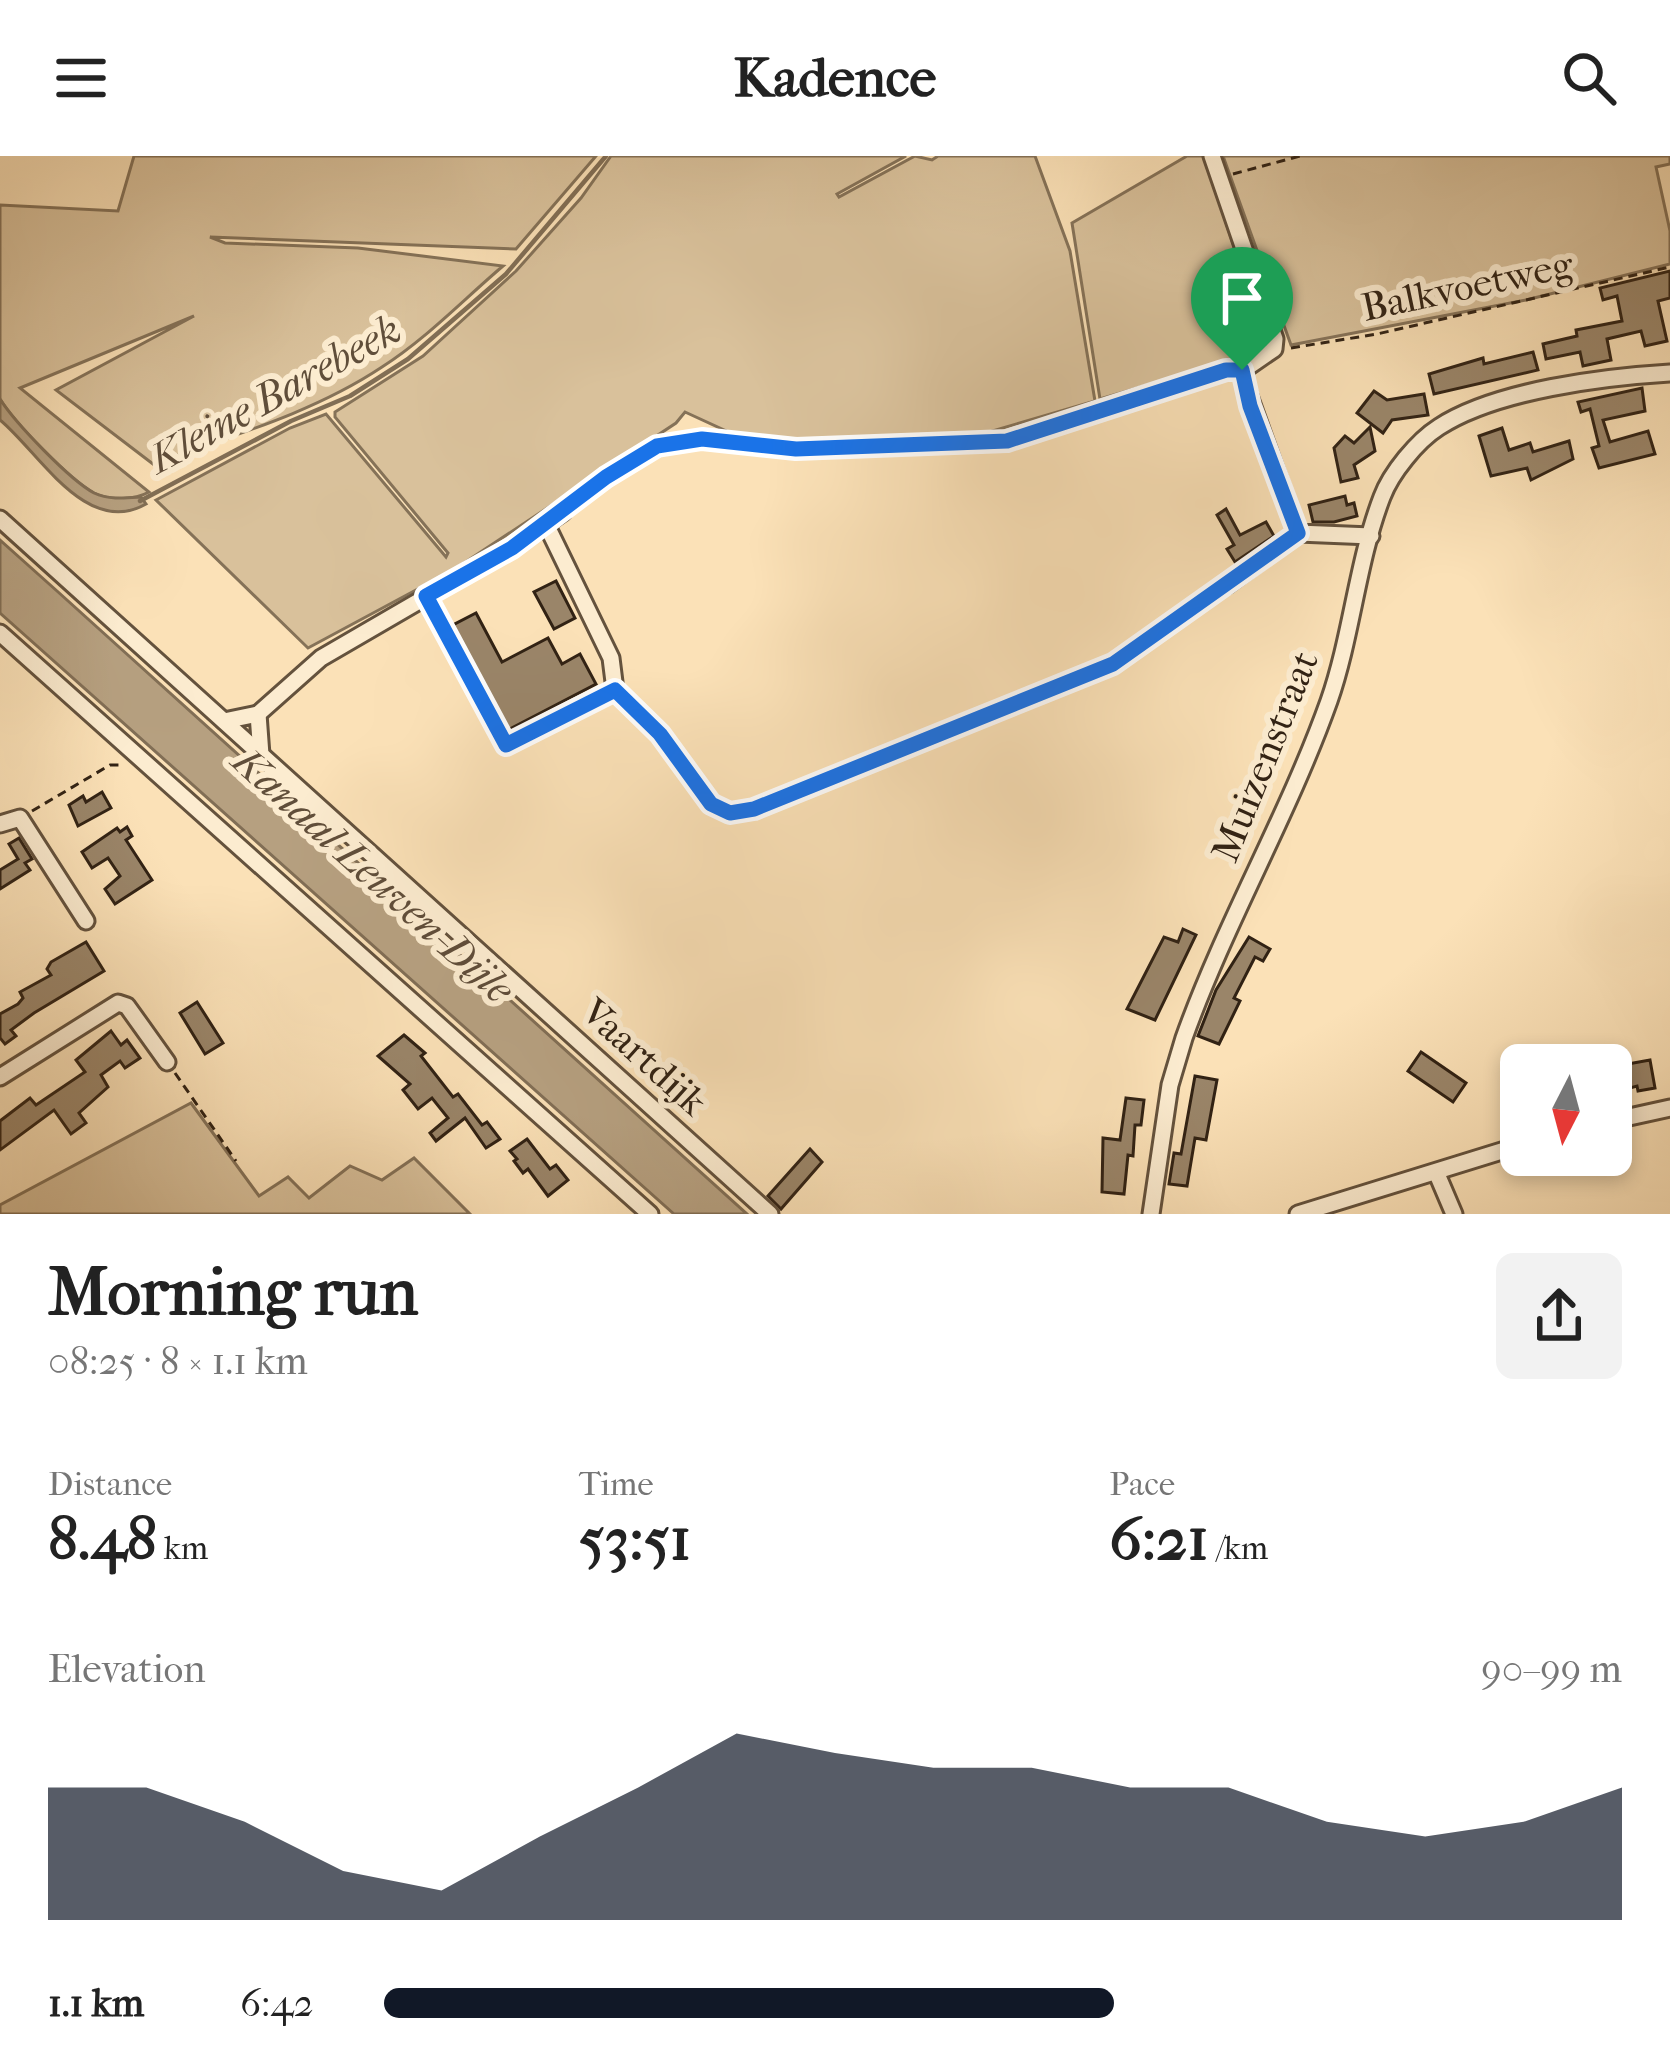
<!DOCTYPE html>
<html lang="en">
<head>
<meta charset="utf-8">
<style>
  body { margin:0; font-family:"IM FELL French Canon",serif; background:#f2f2f2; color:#222; height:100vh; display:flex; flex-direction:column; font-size:45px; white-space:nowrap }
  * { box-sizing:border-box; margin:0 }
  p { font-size:39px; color:#767676 }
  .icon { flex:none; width:66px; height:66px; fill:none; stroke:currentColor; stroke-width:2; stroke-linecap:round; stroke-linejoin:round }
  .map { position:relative; height:1058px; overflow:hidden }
  .drawer { display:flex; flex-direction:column; background:#fff; flex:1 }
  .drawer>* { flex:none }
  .needle { width:78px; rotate:186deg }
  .controls { position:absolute; left:1500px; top:888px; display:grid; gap:24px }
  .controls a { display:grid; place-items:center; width:132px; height:132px; border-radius:18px; background:#fff; box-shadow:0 6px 18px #0003; font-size:60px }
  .pin { position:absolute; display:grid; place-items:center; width:102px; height:102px; color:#fff; margin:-123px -51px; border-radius:50% 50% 50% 0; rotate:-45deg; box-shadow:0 0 12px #0007 }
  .pin .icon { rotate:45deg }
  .round { display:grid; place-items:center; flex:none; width:126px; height:126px; border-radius:18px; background:#f2f2f2 }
  .headline { display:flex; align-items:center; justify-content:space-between; height:204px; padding:0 48px }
  h1 { font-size:66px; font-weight:800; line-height:90px }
  .figures { display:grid; grid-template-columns:repeat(3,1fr); gap:18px; height:204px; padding:12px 48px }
  .figures div { display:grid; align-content:center }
  .figures b { font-size:60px; font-weight:800 }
  .figures small { font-size:33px; font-weight:400 }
  .figures p { font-size:33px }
  .chart { height:336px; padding:24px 48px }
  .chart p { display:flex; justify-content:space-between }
  .chart svg { width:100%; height:216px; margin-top:12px; fill:#111827; opacity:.7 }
  ul { padding:0 48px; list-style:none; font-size:39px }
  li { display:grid; grid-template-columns:192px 144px 1fr; align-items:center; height:90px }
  li i { height:30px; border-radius:15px; background:#111827 }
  header { display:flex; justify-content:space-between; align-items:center; height:156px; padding:0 48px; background:#fff; font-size:54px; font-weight:800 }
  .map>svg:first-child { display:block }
</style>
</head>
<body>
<header><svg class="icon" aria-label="menu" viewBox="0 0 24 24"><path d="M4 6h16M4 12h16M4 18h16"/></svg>Kadence<svg class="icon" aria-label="search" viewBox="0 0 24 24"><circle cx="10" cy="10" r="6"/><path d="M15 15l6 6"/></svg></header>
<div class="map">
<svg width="1670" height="1058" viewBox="0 0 1670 1058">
  <rect width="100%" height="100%" fill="#fbe1b7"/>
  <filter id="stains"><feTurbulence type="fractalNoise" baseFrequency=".00167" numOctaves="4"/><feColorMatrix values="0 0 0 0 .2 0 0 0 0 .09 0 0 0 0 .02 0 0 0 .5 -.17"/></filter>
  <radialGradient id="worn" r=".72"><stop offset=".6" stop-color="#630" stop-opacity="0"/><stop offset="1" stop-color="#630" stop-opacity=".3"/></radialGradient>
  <g fill="#d9c19b" stroke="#857258" stroke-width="3">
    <path d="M134,0H596L516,93L210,81L225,87L358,92L503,110C463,144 426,183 382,211C313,257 231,280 153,308L56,234L194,160L20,232L149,336C135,344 109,345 94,337C69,323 15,267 0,243V49L118,55Z"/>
    <path d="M611,0H906L837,38L839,41L915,0L932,4L938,0H1035L1070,95L1095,245L979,279L841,285H784L733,278L685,256L676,267L455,413L308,492L156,344L290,272L326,258L446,401L448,397L335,261V256L423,200L516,115L581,42Z"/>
    <path d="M1187,0H1204L1266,188L1243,201L1100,243L1072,67Z"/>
    <path d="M1223,0H1670V8L1656,11L1670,75V108L1526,144L1291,189Z"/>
    <path d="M191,947L259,1040L288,1021L309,1042L350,1010L382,1024L414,1002L470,1058H0V1049Z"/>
  </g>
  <g fill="#b6a080" stroke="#816e55" stroke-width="3">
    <path d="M0,243C15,267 70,324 94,337C109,344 126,342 141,341L146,348C86,382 39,296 0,264Z"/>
    <path d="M0,384L57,435L747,1058H674L0,457Z"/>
  </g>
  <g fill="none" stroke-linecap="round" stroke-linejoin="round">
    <path stroke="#816e55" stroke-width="4.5" d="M140,345L291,265L350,240L408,203L506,118L606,0"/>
  </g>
  <g fill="#9a8569" stroke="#312214" stroke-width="3">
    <path d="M1670,115V142L1658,145L1667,185L1645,190L1641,175L1607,183L1611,204L1583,210L1580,196L1546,203L1543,188L1577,180L1576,174L1622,165L1617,140L1603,144L1600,132Z"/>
    <path d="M1533,196L1538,214L1434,238L1429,218L1483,202L1484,208Z"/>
    <path d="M1642,232L1645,255L1603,264L1610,286L1648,275L1655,298L1599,312L1592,292L1599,290L1590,253L1581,256L1578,246Z"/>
    <path d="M1374,235L1387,244L1424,238L1428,259L1392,264L1383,277L1357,257Z"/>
    <path d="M1370,271L1375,295L1354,309L1358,322L1341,326L1334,292L1345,280L1354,287Z"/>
    <path d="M1502,272L1509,294L1530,287L1533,296L1569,285L1573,303L1531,324L1527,312L1491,320L1479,280Z"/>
    <path d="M1345,340L1347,349L1354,347L1357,360L1334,366H1313L1309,349Z"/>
    <path d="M1226,353L1240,379L1266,366L1274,380L1235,406L1227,393L1234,389L1217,359Z"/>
    <path d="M556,425L575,462L554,473L534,436Z"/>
    <path d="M476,457L502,506L548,482L562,508L580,498L596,528L506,575L451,470Z"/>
    <path d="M102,636L111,652L78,670L69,649L83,640L86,646Z"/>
    <path d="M127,671L132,680L126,684L152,724L115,748L105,733L120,720L108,702L92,712L82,696L117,672L120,676Z"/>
    <path d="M19,682L32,703L25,707L30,714L0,733V714L18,703L9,688Z"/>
    <path d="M1183,773L1196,779L1155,864L1127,853L1164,781L1178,786Z"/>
    <path d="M1249,781L1270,793L1263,805L1255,801L1234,842L1240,845L1219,888L1198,880L1216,834Z"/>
    <path d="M86,786L104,815L34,857L11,874L16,880L5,888L0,882V858L18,848L23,842L20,836L51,819L47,813L51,806Z"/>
    <path d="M197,846L223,887L205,898L180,857Z"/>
    <path d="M111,875L121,889L127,884L140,902L125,912L120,905L101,919L108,931L79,957L86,967L71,978L54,954L0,994V965L30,942L36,949L85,916L76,904Z"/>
    <path d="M404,879L425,897L421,900L453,941L458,938L482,969L487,966L500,983L486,992L465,962L436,985L430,977L448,962L432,942L418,953L403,934L410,928L378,900Z"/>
    <path d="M1421,896L1466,927L1453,946L1408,915Z"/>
    <path d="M1650,904L1655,932L1638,935L1637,930L1611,937V911Z"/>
    <path d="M1195,920L1217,924L1206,984L1195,982L1187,1030L1169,1028L1174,997L1181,998Z"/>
    <path d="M1126,942L1144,944L1141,969H1135L1133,1000L1128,999L1124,1038L1102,1036L1103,982L1120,984Z"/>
    <path d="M527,983L550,1013L556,1009L568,1024L548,1040L528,1013L523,1017L514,1005L517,1003L510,995Z"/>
    <path d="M810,993L822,1006L781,1053L768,1040Z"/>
  </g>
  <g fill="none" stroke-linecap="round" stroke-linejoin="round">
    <defs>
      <g id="minor">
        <path d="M1212,0L1275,183L1274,193L1242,215L1243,223L1298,377L1371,380"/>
        <path d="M0,363L770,1058"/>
        <path d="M546,368L611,502L615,534"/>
        <path d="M1227,429L1298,377"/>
        <path d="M0,477L650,1058"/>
        <path d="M258,558L321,502L512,391L563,356"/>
        <path d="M224,565L258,558L261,599"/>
        <path d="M0,668L20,662L86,765"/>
        <path d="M0,921L118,847L127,850L167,906"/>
        <path d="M1611,965L1670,952"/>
        <path d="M1437,1018L1454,1058"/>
        <path d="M1151,1058L1170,929L1184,882C1225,767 1288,660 1329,545C1352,479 1357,406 1382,341C1391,317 1417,285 1439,271C1496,234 1604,221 1670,217"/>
        <path d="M1298,1058L1521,989"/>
      </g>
    </defs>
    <use href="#minor" stroke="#64523d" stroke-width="21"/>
    <g stroke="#312214" stroke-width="3" stroke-dasharray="9 6" stroke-linecap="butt">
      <path d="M1233,18L1300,0"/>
      <path d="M1291,192L1377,178L1670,111"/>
      <path d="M574,348L606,321L657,290L702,283L796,293L1007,285L1229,213"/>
      <path d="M432,451L506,589L604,540"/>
      <path d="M625,546L660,578L711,648L730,657L754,653L1087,521L1113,508L1216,437"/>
      <path d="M32,655L110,609H124"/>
      <path d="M175,917L236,1005"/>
    </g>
    <use href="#minor" stroke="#fcecd0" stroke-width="15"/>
  </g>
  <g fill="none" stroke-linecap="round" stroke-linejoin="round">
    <defs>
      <path id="route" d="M1226,214H1242L1250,250L1298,377L1113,508L754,653L730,657L711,648L660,578L615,534L506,589L426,440L512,392L606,321L657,290L702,283L796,293L1007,285Z"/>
    </defs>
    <use href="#route" stroke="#fff" stroke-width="24"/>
    <use href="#route" stroke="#1a73e8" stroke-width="15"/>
  </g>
  <g text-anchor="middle" stroke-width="12" stroke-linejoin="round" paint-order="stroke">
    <g font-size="39" fill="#312214" stroke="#fcecd0">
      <text transform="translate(1467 129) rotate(-12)" y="14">Balkvoetweg</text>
      <text transform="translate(1264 600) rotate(-68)" y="14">Muizenstraat</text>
      <text transform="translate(645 900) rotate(42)" y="14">Vaartdijk</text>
    </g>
    <g font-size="42" font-style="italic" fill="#604e3a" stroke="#fcecd0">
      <text transform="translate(274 237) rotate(-29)" y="15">Kleine Barebeek</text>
      <text transform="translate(374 718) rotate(42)" y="15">Kanaal Leuven-Dijle</text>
    </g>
  </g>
  <rect width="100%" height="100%" filter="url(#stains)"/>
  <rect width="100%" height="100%" fill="url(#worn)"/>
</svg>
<div class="controls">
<a><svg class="needle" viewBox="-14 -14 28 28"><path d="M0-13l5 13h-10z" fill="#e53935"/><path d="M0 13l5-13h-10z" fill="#767676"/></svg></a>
</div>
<div class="pin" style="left:1242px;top:214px;background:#1e9e55"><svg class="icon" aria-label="arrive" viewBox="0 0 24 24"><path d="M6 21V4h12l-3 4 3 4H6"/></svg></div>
</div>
<section class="drawer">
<div class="headline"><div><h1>Morning run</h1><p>08:25 · 8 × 1.1 km</p></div><a class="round"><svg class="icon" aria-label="share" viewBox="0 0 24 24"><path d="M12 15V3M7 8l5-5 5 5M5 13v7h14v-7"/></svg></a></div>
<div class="figures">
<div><p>Distance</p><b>8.48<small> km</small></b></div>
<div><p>Time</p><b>53:51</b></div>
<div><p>Pace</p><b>6:21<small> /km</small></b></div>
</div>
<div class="chart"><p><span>Elevation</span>90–99 m</p>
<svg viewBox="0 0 160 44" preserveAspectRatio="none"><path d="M0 44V17L10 17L20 24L30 34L40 38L50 27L60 17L70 6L80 10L90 13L100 13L110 17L120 17L130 24L140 27L150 24L160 17V44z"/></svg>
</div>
<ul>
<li><b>1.1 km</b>6:42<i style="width:59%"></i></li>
</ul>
</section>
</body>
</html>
